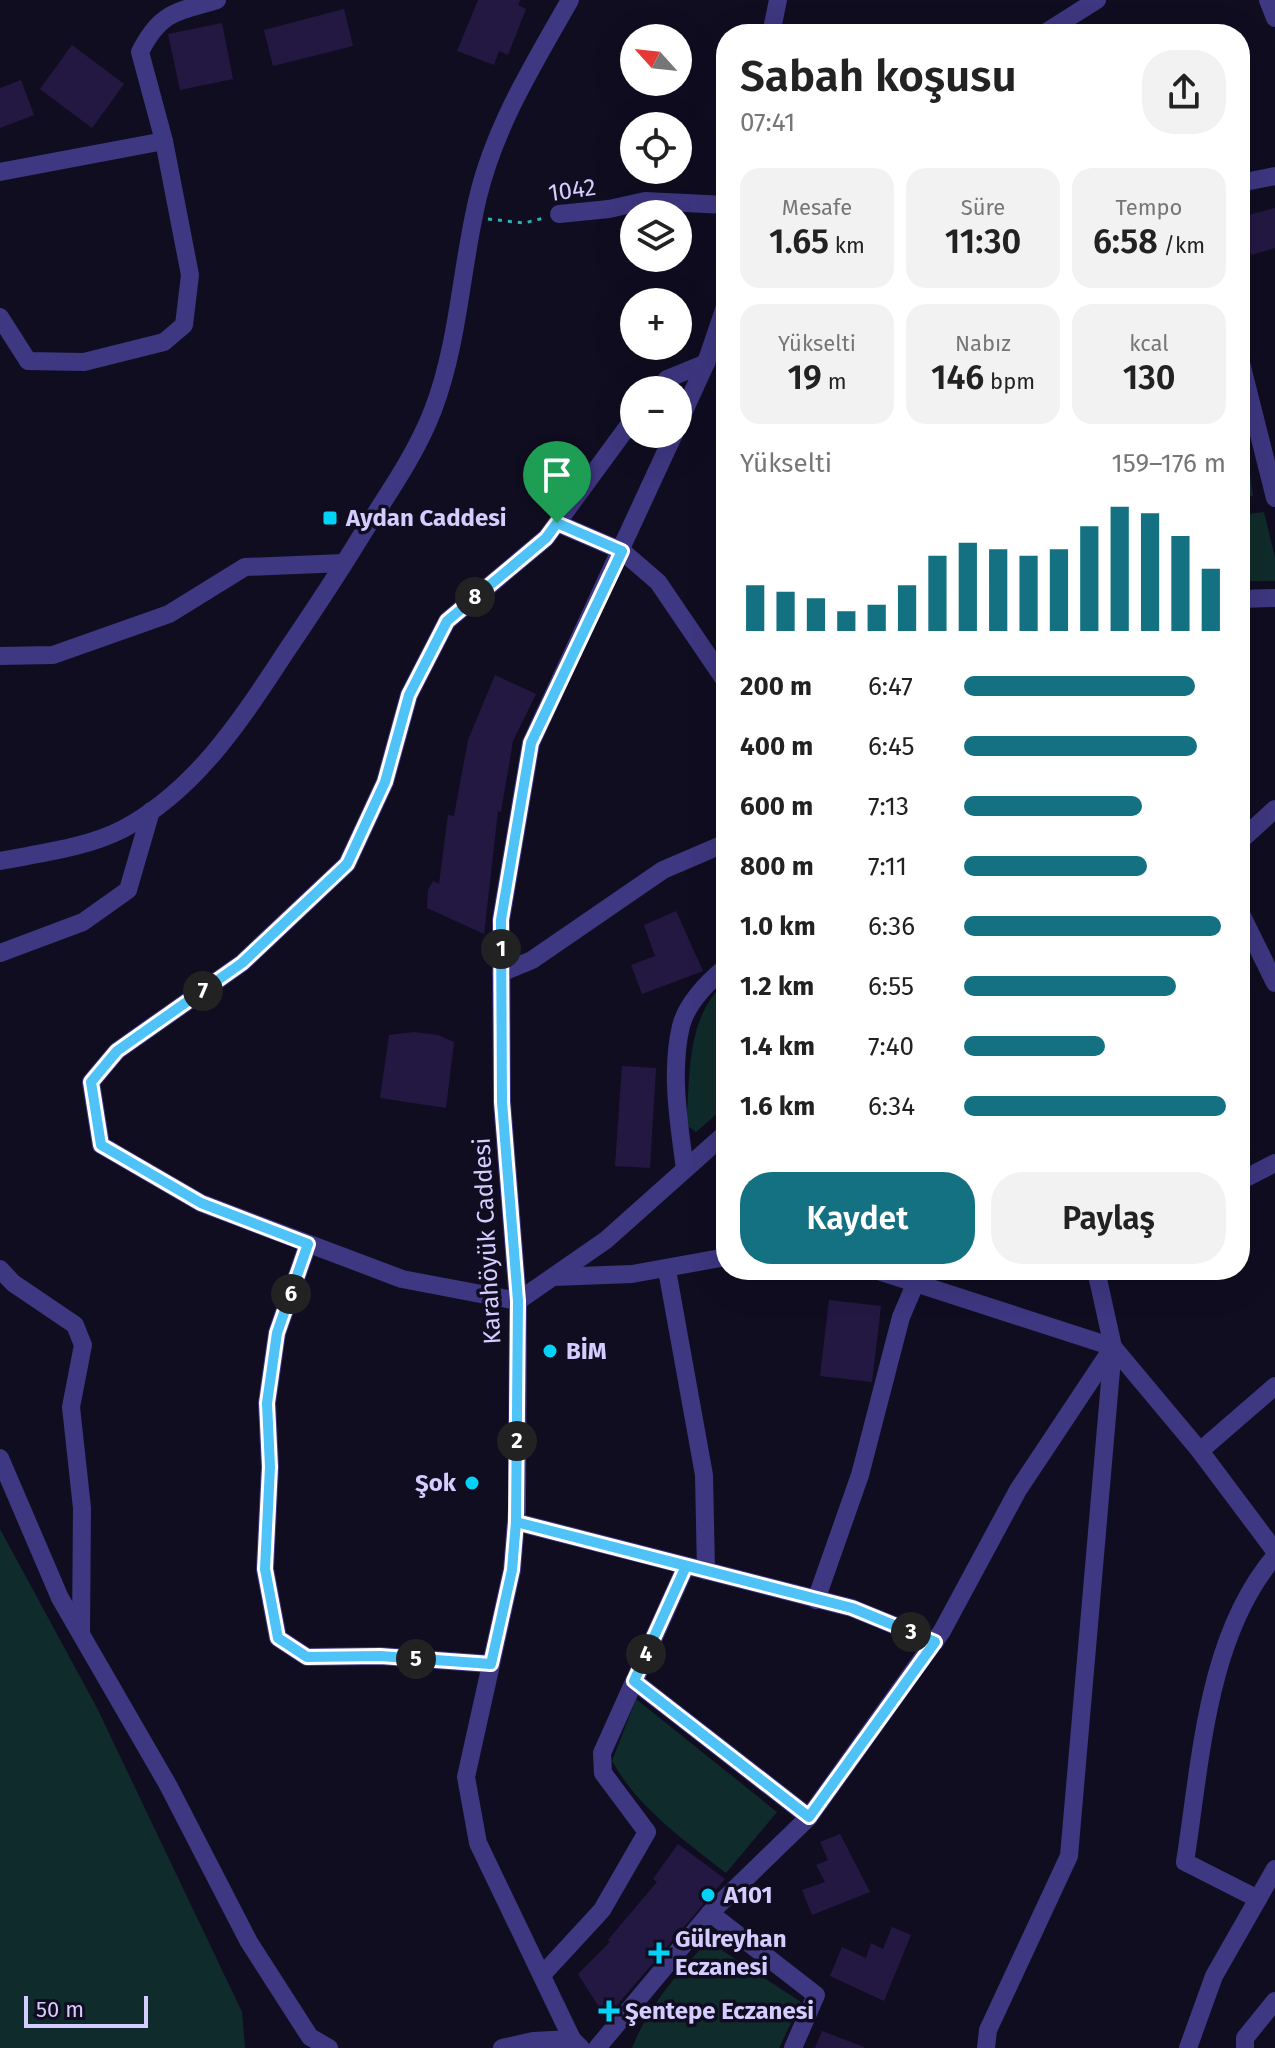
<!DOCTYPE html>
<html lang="tr">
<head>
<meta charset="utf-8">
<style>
  body { margin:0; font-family:"Fira Sans",sans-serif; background:#f2f2f2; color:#222; height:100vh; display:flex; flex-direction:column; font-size:30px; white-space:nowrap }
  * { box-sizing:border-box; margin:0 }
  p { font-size:26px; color:#767676 }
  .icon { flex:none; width:44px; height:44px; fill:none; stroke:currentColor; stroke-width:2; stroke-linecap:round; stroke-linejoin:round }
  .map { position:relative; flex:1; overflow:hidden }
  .sheet { position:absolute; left:716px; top:24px; width:534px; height:1256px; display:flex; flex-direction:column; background:#fff; border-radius:32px; box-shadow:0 8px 32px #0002 }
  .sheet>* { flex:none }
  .needle { width:52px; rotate:297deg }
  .fabs { position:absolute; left:620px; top:24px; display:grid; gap:16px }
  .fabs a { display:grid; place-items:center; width:72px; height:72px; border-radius:50%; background:#fff; box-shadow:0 8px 32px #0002; font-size:40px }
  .scale { position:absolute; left:24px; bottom:20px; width:124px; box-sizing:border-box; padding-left:8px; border:4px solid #d5cdff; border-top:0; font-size:22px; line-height:28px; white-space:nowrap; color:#d5cdff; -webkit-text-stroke:6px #110d21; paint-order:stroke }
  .pin { position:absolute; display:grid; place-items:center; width:68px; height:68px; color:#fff; margin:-82px -34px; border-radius:50% 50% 50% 0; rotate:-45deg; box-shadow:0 0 8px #0007 }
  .pin .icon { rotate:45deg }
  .km { position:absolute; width:40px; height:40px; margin:-20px; border-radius:50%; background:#222; color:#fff; font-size:22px; line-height:40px; text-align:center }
  .round { display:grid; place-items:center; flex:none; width:84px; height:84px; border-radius:32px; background:#f2f2f2 }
  .summary { display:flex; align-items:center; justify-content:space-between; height:136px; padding:0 24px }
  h1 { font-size:44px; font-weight:600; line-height:60px }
  .stats { display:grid; grid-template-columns:repeat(3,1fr); gap:12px; height:136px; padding:8px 24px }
  .stats div { display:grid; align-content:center; border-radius:20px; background:#f2f2f2; text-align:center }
  .stats b { font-size:34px; font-weight:600 }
  .stats small { font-size:22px; font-weight:400 }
  .stats p { font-size:22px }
  .chart { height:224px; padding:16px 24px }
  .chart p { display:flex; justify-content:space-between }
  .chart svg { width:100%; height:144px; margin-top:8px; stroke:#137182; stroke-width:6 }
  .primary-button { display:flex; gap:16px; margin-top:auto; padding:16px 24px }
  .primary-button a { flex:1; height:92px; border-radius:32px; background:#137182; color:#fff; font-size:32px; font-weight:600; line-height:92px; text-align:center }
  .primary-button a+a { background:#f2f2f2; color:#222 }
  ul { padding:0 24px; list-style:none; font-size:26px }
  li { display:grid; grid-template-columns:128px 96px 1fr; align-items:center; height:60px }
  li i { height:20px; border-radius:10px; background:#137182 }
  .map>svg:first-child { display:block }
</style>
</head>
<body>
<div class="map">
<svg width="1275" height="2048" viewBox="0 0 1275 2048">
  <rect width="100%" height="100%" fill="#110d21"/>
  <g fill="#102b2b">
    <path d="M1240,423H1243L1253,496L1240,498Z"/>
    <path d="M1264,512L1275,558V581H1240V515Z"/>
    <path d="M726,981V1106L696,1132L686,1125C691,1072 685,1020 726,981Z"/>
    <path d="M0,1529L97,1708L242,2012L245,2048H0Z"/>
    <path d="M636,1699L777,1812L726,1873C683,1839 639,1809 612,1761Z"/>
    <path d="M708,1941L801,2002L779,2048H632C649,2005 677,1974 708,1941Z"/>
  </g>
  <g fill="#231842">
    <path d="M478,0H520L518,5L526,9L508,55L499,51L494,65L457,51Z"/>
    <path d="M344,9L353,46L273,66L264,30Z"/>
    <path d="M222,23L233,79L180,90L168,34Z"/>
    <path d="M72,45L124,84L92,128L40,89Z"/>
    <path d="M21,80L34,115L0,128V88Z"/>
    <path d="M1275,208V248L1251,255L1241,217Z"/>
    <path d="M495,675L536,694L513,741L501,812L498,811L484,934L427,908L428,890L433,881L439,884L448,815L454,816L468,740Z"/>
    <path d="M676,911L703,971L642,994L631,965L655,956L644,925Z"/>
    <path d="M414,1032L438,1035L454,1042L446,1108L380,1098L389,1035Z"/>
    <path d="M622,1066L656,1068L650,1168L615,1166Z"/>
    <path d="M829,1300L881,1306L872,1382L820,1376Z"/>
    <path d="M840,1834L870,1892L812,1915L802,1890L825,1882L816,1865L828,1860L820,1842Z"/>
    <path d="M678,1844L725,1879L606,2018L578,1974L610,1942L608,1940L657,1882L653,1879Z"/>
    <path d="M892,1927L911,1935L884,2001L830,1976L842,1947L866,1958L871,1943L883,1949Z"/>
    <path d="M822,2031L864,2047V2048H815Z"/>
  </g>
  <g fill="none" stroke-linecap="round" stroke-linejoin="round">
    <path stroke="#2cb4b3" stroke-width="3" stroke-dasharray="4 6" stroke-linecap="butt" d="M488,219L524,223L544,218"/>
    <g stroke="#3e3781" stroke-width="18">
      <path d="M1268,0L1275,18"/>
      <path d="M771,34L778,0"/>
      <path d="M1043,34L1097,0"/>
      <path d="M0,172L164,141"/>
      <path d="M1240,183L1275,176"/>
      <path d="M559,214L609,209L645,201L726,205"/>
      <path d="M0,317L28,361L84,362L164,342L184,325L190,275L164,141L140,52C160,12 176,12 217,0"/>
      <path d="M1240,359L1275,498"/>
      <path d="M658,390L667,379L706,363"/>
      <path d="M634,418L546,538L447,621L409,695L385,782L347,864L242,963L117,1051L91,1082L101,1145L201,1203L402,1279L518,1301L606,1240L726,1133"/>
      <path d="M678,424L706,363L726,304"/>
      <path d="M557,523L622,551L658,582L726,682"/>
      <path d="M1240,599L1275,598"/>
      <path d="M0,656L53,655L169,614L245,567L344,563"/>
      <path d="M1240,841L1275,809"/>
      <path d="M0,861C40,853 86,848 123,829C196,790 241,720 285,653C310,616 335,579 358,541C384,499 415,457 433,410C459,342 461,267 478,197C495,126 534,63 570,0"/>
      <path d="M1240,912L1275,983"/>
      <path d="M0,953L83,922L128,890L151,811"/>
      <path d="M501,973L532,960L663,870L726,843"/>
      <path d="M685,1169C679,1124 670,1072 681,1026C687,1003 709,981 726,967"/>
      <path d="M1240,1181L1275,1163"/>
      <path d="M308,1244L277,1333L267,1403L270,1467L265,1569L278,1638L307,1657L380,1656L491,1664"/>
      <path d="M0,1269L13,1283L75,1325L83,1345L71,1407L82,1508L81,1632"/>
      <path d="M667,1270L704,1475L706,1571"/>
      <path d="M875,1270L1113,1347L1200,1451L1275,1551"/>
      <path d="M553,1277L632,1274L726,1257"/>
      <path d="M1200,1451L1275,1386"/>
      <path d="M0,1458L60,1598L168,1785L249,1942L310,2037L329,2048"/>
      <path d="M516,1522L852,1608L935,1642"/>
      <path d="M816,1600L860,1475L901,1317L916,1282L917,1273"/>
      <path d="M634,1681L809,1817"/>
      <path d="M1258,1899L1185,1862C1201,1762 1206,1637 1275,1556"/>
      <path d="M710,1913L816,1995L793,2048"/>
      <path d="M543,1974L602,1910L647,1832L603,1773L602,1753L686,1566"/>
      <path d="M502,2048L533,2041L572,2039"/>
      <path d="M581,2048L572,2039L478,1843L466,1777L512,1570L517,1509L518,1301L502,1102L501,920L531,743L674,434"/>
      <path d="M597,2048L710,1913L809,1817L942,1631L1018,1490L1113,1347"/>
      <path d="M986,2048L988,2030L1069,1856L1113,1347L1096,1270"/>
      <path d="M1188,2048L1214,1976L1275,1869"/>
      <path d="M1245,2048V2038L1275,2001"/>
    </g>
  </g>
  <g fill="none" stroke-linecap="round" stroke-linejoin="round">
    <defs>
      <path id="route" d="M557,523L622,551L531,743L501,920L502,1102L518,1301L516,1522L852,1608L935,1642L809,1817L634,1681L686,1566L516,1522L512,1570L491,1664L380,1656L307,1657L278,1638L265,1569L270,1467L267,1403L277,1333L308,1244L201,1203L101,1145L91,1082L117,1051L242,963L347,864L385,782L409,695L447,621L546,538L557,523"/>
    </defs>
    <use href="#route" stroke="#fff" stroke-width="16"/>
    <use href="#route" stroke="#4fc3f7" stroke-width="10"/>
  </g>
  <g fill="#00d2f8" stroke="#110d21" stroke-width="3">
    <rect x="322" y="510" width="16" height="16" rx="4"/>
    <circle cx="550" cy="1351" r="8"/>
    <circle cx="472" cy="1483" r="8"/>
    <circle cx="708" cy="1895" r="8"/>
    <path d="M655 1941h8v8h8v8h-8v8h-8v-8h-8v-8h8z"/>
    <path d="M605 1999h8v8h8v8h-8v8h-8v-8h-8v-8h8z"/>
  </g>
  <g text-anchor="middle" stroke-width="7" stroke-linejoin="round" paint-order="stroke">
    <g font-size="24" fill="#d5cdff" stroke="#110d21">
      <text transform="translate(572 190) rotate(-8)" y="8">1042</text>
      <text transform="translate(487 1241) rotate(-93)" y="8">Karahöyük Caddesi</text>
    </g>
    <g font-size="24" font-weight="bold" fill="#d5cdff" stroke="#110d21" text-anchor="start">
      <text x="346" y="526">Aydan Caddesi</text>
      <text x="566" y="1359">BİM</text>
      <text x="456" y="1491" text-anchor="end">Şok</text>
      <text x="724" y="1903">A101</text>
      <text x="675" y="1947">Gülreyhan<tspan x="675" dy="28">Eczanesi</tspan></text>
      <text x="625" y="2019">Şentepe Eczanesi</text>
    </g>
  </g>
</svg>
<div class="fabs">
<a><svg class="needle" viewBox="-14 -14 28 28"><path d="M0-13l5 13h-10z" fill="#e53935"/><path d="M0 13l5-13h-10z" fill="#767676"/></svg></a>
<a><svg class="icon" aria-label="locate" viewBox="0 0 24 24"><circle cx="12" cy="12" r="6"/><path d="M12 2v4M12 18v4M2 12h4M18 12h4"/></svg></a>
<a><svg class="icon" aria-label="layers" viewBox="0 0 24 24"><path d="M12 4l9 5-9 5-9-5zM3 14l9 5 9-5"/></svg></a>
<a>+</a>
<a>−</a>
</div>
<div class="scale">50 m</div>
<div class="pin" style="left:557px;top:523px;background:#1e9e55"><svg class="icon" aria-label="arrive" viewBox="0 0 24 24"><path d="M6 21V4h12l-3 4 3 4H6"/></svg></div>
<b class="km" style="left:501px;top:949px">1</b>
<b class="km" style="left:517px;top:1441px">2</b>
<b class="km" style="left:911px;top:1632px">3</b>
<b class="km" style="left:646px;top:1654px">4</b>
<b class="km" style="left:416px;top:1659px">5</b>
<b class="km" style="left:291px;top:1294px">6</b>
<b class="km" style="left:203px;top:991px">7</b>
<b class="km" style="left:475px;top:597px">8</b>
<section class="sheet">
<div class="summary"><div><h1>Sabah koşusu</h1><p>07:41</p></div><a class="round"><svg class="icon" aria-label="share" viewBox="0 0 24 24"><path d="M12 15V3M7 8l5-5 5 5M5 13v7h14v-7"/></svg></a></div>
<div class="stats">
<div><p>Mesafe</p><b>1.65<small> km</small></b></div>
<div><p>Süre</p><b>11:30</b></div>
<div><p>Tempo</p><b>6:58<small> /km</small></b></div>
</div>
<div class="stats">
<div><p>Yükselti</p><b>19<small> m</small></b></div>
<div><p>Nabız</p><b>146<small> bpm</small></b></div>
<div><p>kcal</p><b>130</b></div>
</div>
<div class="chart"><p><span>Yükselti</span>159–176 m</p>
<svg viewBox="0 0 160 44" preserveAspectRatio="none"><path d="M5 44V30M15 44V32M25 44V34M35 44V38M45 44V36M55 44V30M65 44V21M75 44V17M85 44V19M95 44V21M105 44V19M115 44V12M125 44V6M135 44V8M145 44V15M155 44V25"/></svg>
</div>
<ul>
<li><b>200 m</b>6:47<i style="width:88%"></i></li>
<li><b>400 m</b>6:45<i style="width:89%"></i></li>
<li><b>600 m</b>7:13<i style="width:68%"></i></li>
<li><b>800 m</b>7:11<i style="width:70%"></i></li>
<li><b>1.0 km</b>6:36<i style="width:98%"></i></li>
<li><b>1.2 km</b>6:55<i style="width:81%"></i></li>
<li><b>1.4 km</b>7:40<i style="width:54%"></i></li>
<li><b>1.6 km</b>6:34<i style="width:100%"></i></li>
</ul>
<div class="primary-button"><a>Kaydet</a><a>Paylaş</a></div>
</section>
</div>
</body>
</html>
